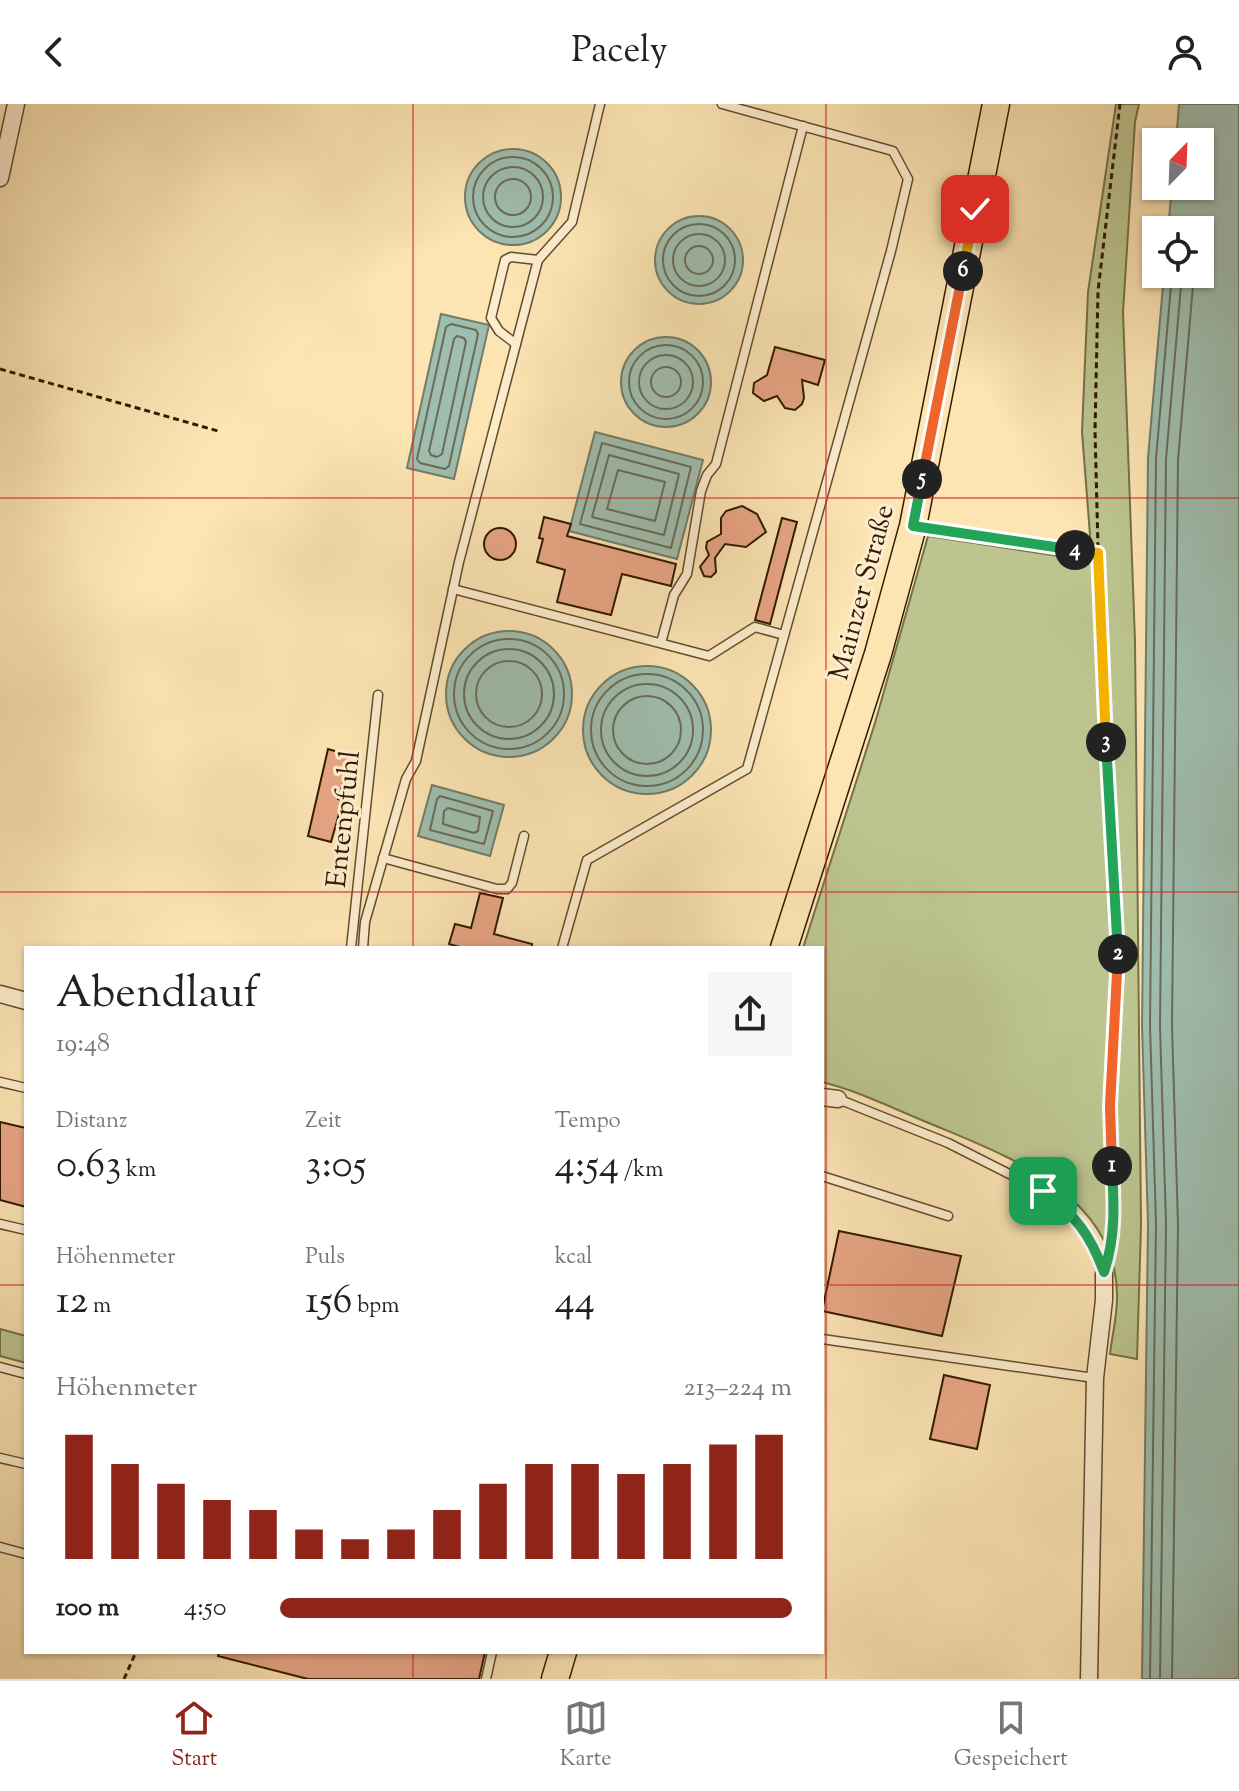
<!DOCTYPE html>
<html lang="de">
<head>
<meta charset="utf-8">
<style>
  body { margin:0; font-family:"Sorts Mill Goudy",serif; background:#f6f6f6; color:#222; height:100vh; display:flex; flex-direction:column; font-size:30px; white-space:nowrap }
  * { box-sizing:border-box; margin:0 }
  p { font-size:26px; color:#767676 }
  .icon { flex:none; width:44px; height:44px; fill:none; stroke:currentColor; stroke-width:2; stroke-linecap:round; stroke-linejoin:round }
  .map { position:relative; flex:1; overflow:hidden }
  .drawer { position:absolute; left:24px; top:842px; width:800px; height:708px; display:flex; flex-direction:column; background:#fff; border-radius:0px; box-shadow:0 2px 6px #0004 }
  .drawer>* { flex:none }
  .needle { width:52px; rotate:23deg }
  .controls { position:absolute; left:1142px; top:24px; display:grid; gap:16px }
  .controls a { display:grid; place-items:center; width:72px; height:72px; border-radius:0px; background:#fff; box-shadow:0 2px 6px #0004; font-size:40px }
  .pin { position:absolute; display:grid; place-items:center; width:68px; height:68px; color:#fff; margin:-34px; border-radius:16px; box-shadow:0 4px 12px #0006 }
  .km { position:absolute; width:40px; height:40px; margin:-20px; border-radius:50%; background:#222; color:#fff; font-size:22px; line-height:40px; text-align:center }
  .round { display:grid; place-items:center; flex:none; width:84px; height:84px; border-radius:0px; background:#f6f6f6 }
  .head { display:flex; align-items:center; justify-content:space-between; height:136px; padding:0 32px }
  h1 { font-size:44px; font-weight:600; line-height:60px }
  .stats { display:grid; grid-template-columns:repeat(3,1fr); gap:12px; height:136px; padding:8px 32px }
  .stats div { display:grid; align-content:center }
  .stats b { font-size:40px; font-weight:600 }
  .stats small { font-size:22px; font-weight:400 }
  .stats p { font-size:22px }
  .chart { height:224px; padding:16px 32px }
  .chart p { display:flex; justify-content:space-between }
  .chart svg { width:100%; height:144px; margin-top:8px; stroke:#8f2418; stroke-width:6 }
  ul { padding:0 32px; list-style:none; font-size:26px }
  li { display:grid; grid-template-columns:128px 96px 1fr; align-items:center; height:60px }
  li i { height:20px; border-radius:10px; background:#8f2418 }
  header { display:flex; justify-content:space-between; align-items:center; height:104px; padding:0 32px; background:#fff; font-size:36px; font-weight:600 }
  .dock { display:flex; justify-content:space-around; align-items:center; height:112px; border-top:2px solid #e0e0e0; background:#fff; font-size:22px; color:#767676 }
  .dock a { display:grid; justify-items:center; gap:4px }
  .dock .selected { color:#8f2418 }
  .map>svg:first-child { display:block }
</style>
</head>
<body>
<header><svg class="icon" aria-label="back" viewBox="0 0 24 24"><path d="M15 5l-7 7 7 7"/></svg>Pacely<svg class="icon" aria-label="person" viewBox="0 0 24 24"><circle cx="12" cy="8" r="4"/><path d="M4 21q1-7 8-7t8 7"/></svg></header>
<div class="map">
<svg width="1239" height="1575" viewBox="0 0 1239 1575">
  <rect width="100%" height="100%" fill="#fce4b3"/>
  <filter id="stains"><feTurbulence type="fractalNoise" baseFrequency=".0025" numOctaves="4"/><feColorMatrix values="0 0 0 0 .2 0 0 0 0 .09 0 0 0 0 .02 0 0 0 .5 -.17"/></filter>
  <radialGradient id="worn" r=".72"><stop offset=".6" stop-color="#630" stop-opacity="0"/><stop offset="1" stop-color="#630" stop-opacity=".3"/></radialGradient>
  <g fill="#bcc58f" stroke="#767048" stroke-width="2">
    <path d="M1116,0H1139L1135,18L1123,208L1135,537L1141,1121L1137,1255L1110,1250C1112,1232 1117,1213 1117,1195C1119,1096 1018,1056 941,1024C902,1009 863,988 822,978V844H803L875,619L928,432L1092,457L1082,328L1088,188Z"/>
    <path d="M0,1225L26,1232V1259L0,1252Z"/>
  </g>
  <g fill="#9fbeaf" stroke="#737c69" stroke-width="2">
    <path d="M1179,0H1239V1575H1142L1148,1120L1142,922L1148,354L1164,170H1200V126H1168L1172,82H1200V38H1176Z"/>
    <circle cx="513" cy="93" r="48"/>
    <circle cx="699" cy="156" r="44"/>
    <path d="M441,210L489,221L454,375L407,364Z"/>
    <circle cx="666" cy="278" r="45"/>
    <path d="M595,328L703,356L677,455L569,427Z"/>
    <circle cx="509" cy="590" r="63"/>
    <circle cx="647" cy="626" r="64"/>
    <path d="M432,681L504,701L490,752L418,732Z"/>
  </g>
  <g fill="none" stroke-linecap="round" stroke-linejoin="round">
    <g stroke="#686c58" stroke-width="2">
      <circle cx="513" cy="93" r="40"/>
      <circle cx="513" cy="93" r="30"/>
      <circle cx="513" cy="93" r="18"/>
      <circle cx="699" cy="156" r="36"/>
      <circle cx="699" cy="156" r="26"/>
      <circle cx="699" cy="156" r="14"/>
      <path d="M451,220L476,226L478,230L449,362L445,365L420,359L417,355L446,223Z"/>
      <path d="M457,232L464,234L466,238L442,350L437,353L431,351L429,347L454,235Z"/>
      <circle cx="666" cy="278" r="37"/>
      <circle cx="666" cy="278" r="27"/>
      <circle cx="666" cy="278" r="15"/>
      <path d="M602,339L691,363L671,444L580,420Z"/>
      <path d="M609,351L679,370L664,431L592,413Z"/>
      <path d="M618,366L665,378L655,417L607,405Z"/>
      <circle cx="509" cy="590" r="55"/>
      <circle cx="509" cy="590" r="45"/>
      <circle cx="509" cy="590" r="33"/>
      <circle cx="647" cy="626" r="56"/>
      <circle cx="647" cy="626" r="46"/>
      <circle cx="647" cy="626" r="34"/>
      <path d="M440,692L493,707L484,740L430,726L437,695Z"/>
      <path d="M448,704L480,713L478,727L474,729L443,720L444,707Z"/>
      <path d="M1150,1575L1156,1120L1150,922L1156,355L1172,170"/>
      <path d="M1160,1575L1166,1120L1160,922L1166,355L1182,170"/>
      <path d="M1172,1575L1178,1121L1172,922L1178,356L1194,170"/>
    </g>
  </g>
  <g fill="#e8a584" stroke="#301a01" stroke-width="2">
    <path d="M775,243L825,256L818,281L802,276L804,294L802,300L795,306L785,304L777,292L764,297L753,289L754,279L767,271Z"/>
    <path d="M742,402L757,410L766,428L746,443L725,440L715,454L716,468L711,473L704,472L700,463L709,451L706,444L707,438L721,430V414L726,407Z"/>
    <path d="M544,413L571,420L567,432L676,460L671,482L622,470L611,511L557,498L565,466L537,458L543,435L539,434Z"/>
    <path d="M782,414L797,418L770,520L755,516Z"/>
    <circle cx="500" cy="440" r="16"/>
    <path d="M328,645L351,652L338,695L343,696L331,738L308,732Z"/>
    <path d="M480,789L503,794L494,830L532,840V844H463L449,840L455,820L471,824Z"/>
    <path d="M0,1018L26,1024V1103L0,1096Z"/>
    <path d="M839,1127L961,1152L942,1232L822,1207Z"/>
    <path d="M944,1271L990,1281L977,1345L930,1335Z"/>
    <path d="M219,1548H485L479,1575H308L218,1552Z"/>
  </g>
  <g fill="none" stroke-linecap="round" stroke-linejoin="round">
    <defs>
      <g id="service">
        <path d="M516,240L499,227L491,214L505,156L511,153L538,156"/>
        <path d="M453,485L709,552L755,523L784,531"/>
        <path d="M661,539L674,491L687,470L701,387L707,371L716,360L803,22"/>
        <path d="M383,754L497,785H507L512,779L524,732"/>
        <path d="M351,844L378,591"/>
        <path d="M363,844L365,818L406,675L416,657L459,458L538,156L572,118L600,0"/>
        <path d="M562,844L587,756L747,665L891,147L908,75L893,47L722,0"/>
        <path d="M0,978L26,984"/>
        <path d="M838,995L948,1039L1043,1087L1074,1112L1086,1127L1103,1168"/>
        <path d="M822,1072L948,1112"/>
        <path d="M0,1120L26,1126"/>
        <path d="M822,1235L1094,1274"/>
        <path d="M0,1263L26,1270"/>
        <path d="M0,1354L26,1360"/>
        <path d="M0,1443L26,1450"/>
        <path d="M486,1575L492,1548"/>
      </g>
      <g id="minor">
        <path d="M0,74L16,0"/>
        <path d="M0,890L26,897"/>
        <path d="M822,993L838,995"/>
        <path d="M1089,1575L1095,1274L1104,1196V1168"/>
      </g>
      <g id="primary">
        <path d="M784,844L878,550L913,422L996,0"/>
        <path d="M555,1575L563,1548"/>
      </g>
    </defs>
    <use href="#service" stroke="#634c2e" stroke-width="11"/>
    <use href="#minor" stroke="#634c2e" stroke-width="19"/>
    <use href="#primary" stroke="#301a01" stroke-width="29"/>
    <g stroke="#301a01" stroke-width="3" stroke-dasharray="6 4" stroke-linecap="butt">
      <path d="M0,265L218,327"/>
      <path d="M932,425L1098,449"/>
      <path d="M1109,1153L1114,1117L1110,1002L1119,833L1101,559L1095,327L1098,187L1120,0"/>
      <path d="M124,1575L136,1548"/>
    </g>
    <use href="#service" stroke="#fdedce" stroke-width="8"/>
    <use href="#minor" stroke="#fdedce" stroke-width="16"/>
    <use href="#primary" stroke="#fce4b3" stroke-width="26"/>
  </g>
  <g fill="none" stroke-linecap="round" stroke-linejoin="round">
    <defs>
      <path id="split-1" d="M1043,1087C1075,1111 1090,1130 1104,1168C1116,1133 1114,1099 1112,1062"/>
      <path id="split-2" d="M1112,1062L1110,1002L1118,850"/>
      <path id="split-3" d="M1106,638L1118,850"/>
      <path id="split-4" d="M1075,446L1098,449L1106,638"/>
      <path id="split-5" d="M922,375L913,422L1075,446"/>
      <path id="split-6" d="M922,375L963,167"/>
      <path id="split-7" d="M963,167L975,105"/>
    </defs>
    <use href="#split-1" stroke="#fff" stroke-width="16"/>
    <use href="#split-2" stroke="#fff" stroke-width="16"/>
    <use href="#split-3" stroke="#fff" stroke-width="16"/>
    <use href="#split-4" stroke="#fff" stroke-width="16"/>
    <use href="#split-5" stroke="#fff" stroke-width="16"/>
    <use href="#split-6" stroke="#fff" stroke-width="16"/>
    <use href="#split-7" stroke="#fff" stroke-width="16"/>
    <use href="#split-1" stroke="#22a559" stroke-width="10"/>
    <use href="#split-2" stroke="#f0652b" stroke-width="10"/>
    <use href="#split-3" stroke="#22a559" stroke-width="10"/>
    <use href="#split-4" stroke="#f5b400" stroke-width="10"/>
    <use href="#split-5" stroke="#22a559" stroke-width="10"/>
    <use href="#split-6" stroke="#f0652b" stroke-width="10"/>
    <use href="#split-7" stroke="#f5b400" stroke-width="10"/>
  </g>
  <path fill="none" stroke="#d62828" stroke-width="2" stroke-opacity="0.55" d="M413,0V844M826,0V1575M0,394H1239M0,788H1239M0,1181H26M822,1181H1239M413,1548V1575"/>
  <g text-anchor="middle" stroke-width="6" stroke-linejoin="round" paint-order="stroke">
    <g font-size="28" fill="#301a01" stroke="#fdedce">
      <text transform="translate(860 488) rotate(-75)" y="10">Mainzer Straße</text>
      <text transform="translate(342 715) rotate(-84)" y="10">Entenpfuhl</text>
    </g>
  </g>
  <rect width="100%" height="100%" filter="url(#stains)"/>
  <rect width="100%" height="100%" fill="url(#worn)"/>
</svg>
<div class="controls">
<a><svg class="needle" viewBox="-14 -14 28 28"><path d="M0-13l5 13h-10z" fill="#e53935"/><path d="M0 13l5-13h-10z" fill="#767676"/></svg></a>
<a><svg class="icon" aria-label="locate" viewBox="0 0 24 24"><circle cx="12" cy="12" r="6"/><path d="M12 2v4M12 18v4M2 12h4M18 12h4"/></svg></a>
</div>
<div class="pin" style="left:1043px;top:1087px;background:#1e9e55"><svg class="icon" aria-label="arrive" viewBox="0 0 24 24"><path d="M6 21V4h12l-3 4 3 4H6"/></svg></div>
<div class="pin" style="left:975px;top:105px;background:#d93025"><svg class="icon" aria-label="check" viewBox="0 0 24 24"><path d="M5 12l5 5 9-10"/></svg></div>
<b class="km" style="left:1112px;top:1062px">1</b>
<b class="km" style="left:1118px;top:850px">2</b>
<b class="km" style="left:1106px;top:638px">3</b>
<b class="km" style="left:1075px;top:446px">4</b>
<b class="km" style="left:922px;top:375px">5</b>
<b class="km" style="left:963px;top:167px">6</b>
<section class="drawer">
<div class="head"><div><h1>Abendlauf</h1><p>19:48</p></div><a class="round"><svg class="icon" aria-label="share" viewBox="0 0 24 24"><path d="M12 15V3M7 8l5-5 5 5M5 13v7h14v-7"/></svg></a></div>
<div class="stats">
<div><p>Distanz</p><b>0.63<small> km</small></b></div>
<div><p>Zeit</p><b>3:05</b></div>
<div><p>Tempo</p><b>4:54<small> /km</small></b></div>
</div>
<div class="stats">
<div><p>Höhenmeter</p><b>12<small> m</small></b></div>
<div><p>Puls</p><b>156<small> bpm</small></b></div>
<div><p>kcal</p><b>44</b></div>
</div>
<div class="chart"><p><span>Höhenmeter</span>213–224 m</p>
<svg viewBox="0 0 160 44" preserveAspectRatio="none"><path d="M5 44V6M15 44V15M25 44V21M35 44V26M45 44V29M55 44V35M65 44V38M75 44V35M85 44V29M95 44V21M105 44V15M115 44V15M125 44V18M135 44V15M145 44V9M155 44V6"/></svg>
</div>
<ul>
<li><b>100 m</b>4:50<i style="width:100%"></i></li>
</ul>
</section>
</div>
<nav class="dock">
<a class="selected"><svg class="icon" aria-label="home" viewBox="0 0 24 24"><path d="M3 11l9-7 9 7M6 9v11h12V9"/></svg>Start</a>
<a><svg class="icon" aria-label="map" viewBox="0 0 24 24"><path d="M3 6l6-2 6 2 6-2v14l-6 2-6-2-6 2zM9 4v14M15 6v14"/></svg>Karte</a>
<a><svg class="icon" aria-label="saved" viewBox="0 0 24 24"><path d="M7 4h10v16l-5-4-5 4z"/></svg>Gespeichert</a>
</nav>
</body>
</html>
